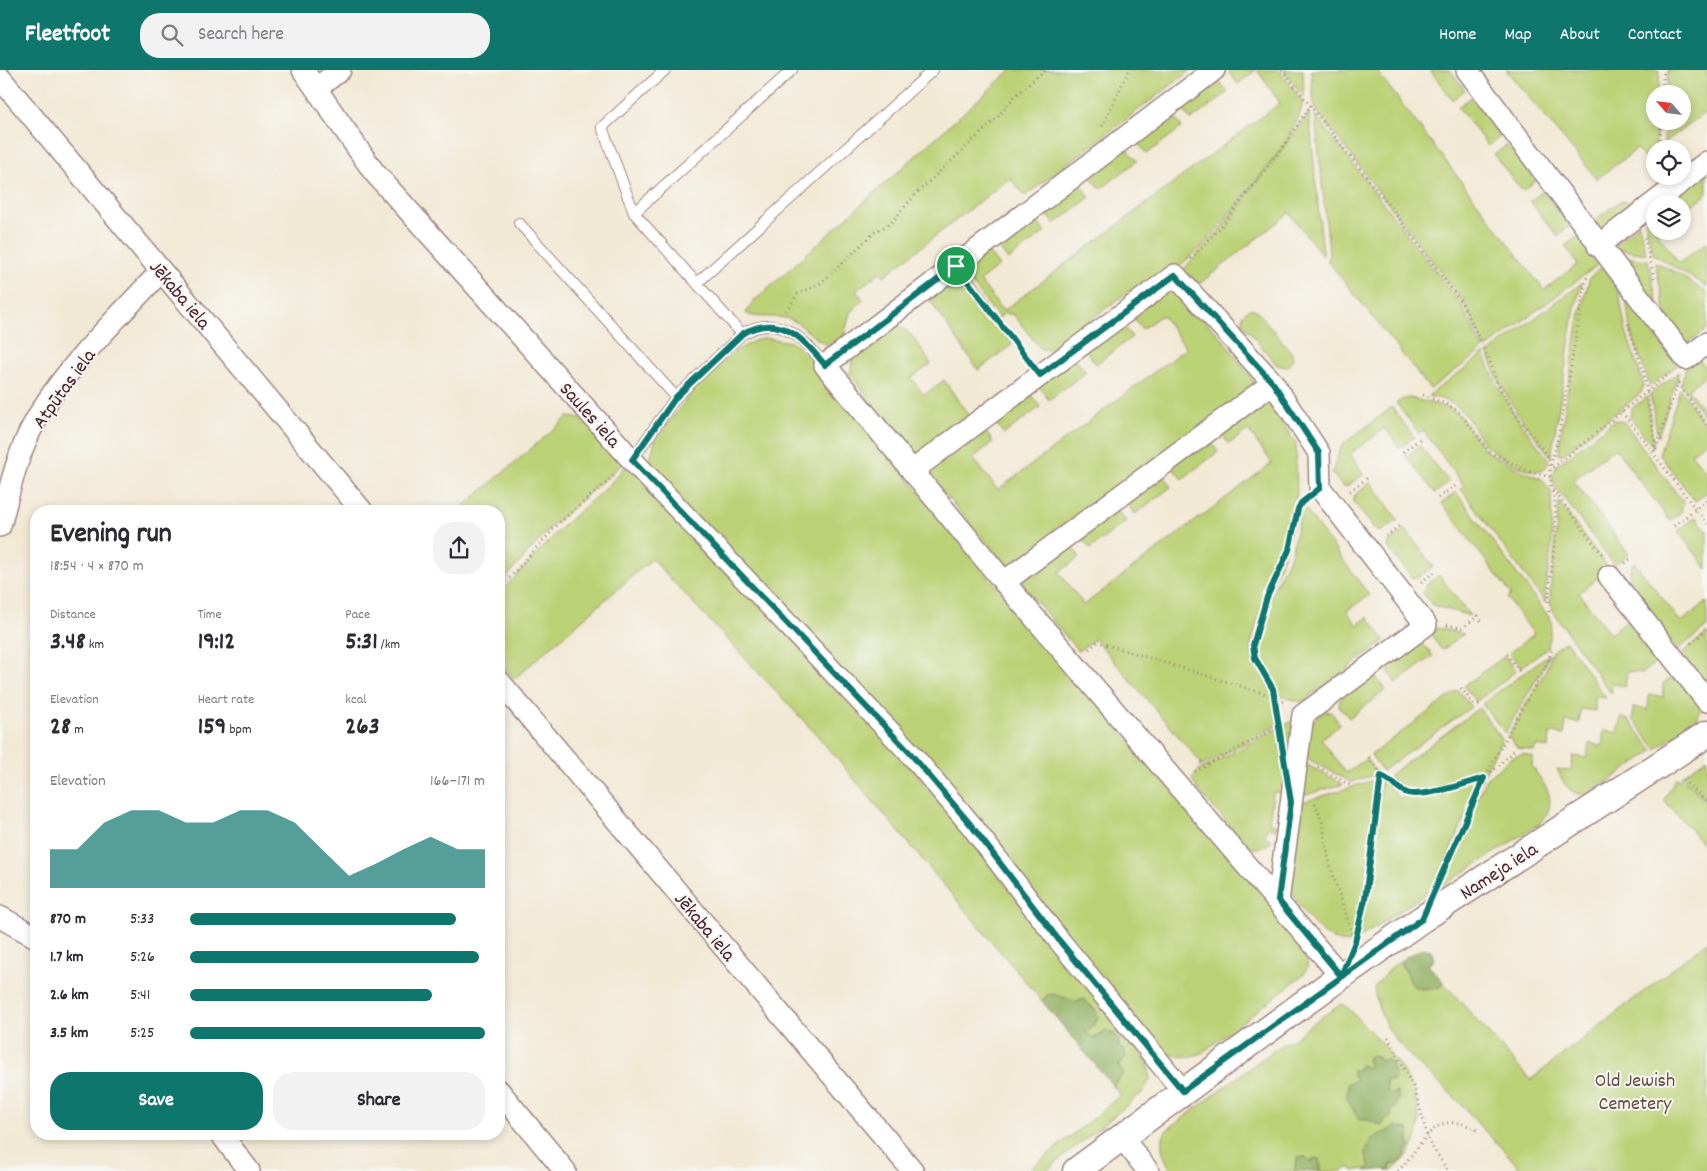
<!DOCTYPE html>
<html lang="en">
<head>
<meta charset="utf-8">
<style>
  body { margin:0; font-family:Dekko,sans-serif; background:#f2f2f3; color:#2b2b33; height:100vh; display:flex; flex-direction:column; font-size:19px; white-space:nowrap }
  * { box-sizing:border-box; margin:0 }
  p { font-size:16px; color:#7c7c81 }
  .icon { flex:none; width:28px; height:28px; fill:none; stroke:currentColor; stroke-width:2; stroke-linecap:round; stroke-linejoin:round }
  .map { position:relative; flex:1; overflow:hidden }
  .drawer { position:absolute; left:30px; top:435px; width:475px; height:635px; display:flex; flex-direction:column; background:#fff; border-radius:20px; box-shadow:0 2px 8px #0003 }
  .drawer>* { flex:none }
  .needle { width:32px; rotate:298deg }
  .fabs { position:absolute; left:1646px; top:15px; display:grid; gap:10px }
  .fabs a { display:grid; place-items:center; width:45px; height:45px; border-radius:50%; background:#fff; box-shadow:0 2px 8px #0003; font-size:25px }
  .pin { position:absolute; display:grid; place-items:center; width:42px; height:42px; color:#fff; margin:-21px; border:2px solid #fff; border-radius:50%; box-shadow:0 1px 5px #0007 }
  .round { display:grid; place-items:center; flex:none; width:52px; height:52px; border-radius:20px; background:#f2f2f3 }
  .summary { display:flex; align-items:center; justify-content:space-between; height:85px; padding:0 20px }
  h1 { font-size:28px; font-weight:700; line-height:38px }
  .figures { display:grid; grid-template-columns:repeat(3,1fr); gap:8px; height:85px; padding:5px 20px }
  .figures div { display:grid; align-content:center }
  .figures b { font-size:25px; font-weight:700 }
  .figures small { font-size:14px; font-weight:400 }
  .figures p { font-size:14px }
  .chart { height:140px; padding:10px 20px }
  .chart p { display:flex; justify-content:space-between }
  .chart svg { width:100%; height:90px; margin-top:5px; fill:#0f766e; opacity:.7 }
  .action { display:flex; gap:10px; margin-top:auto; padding:10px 20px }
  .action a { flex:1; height:58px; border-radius:20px; background:#0f766e; color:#fff; font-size:20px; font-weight:700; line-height:58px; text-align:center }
  .action a+a { background:#f2f2f3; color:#2b2b33 }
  ul { padding:0 20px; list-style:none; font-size:16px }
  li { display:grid; grid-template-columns:80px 60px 1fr; align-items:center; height:38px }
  li i { height:12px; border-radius:6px; background:#0f766e }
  header { display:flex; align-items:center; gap:30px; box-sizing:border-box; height:70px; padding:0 25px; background:#0f766e; color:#fff }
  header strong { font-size:24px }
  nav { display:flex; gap:28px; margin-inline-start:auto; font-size:18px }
  .search { width:350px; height:45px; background:#f2f2f3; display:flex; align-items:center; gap:12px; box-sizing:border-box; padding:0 18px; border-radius:20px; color:#7c7c81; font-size:19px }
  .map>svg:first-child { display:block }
</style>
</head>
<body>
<header>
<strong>Fleetfoot</strong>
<div class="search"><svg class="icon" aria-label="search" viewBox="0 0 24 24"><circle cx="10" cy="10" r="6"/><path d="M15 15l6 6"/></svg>Search here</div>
<nav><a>Home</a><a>Map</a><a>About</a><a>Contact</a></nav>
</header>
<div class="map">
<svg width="1707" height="1101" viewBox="0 0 1707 1101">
  <rect width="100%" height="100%" fill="#f6f6f2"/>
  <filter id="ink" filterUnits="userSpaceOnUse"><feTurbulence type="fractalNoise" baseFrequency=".02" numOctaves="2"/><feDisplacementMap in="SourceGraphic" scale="10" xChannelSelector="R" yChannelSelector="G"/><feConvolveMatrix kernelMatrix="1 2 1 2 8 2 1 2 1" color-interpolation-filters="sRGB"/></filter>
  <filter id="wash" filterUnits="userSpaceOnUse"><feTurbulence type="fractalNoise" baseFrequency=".0096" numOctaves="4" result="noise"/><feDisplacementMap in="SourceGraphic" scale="20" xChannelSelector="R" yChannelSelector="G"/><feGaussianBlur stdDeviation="1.12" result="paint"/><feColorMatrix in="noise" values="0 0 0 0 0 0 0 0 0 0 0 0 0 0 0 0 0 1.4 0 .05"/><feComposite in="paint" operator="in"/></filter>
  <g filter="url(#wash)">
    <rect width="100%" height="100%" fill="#f2e9d5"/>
    <g fill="#bbd176" stroke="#827850">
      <path d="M1011,0H1191L1025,126L1010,108L884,206L880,202L856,221L863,229L850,243L844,266L835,275C820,278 806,256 792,250C780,244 754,250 746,243L752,233Z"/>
      <path d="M1230,0H1256L1238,14L1229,3Z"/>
      <path d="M1257,0H1279L1303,32L1299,47L1285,74L1225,150L1199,179L1176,199L1142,219L1136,216L1050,280L1042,279L1039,277L1014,245L1005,243L999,248L962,201L988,182L999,196L980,211L1003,241L1280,33Z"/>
      <path d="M1283,0H1303L1304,27Z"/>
      <path d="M1311,0H1376L1544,220L1578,194L1565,176L1578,166L1599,194L1485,279L1464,233L1314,37Z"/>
      <path d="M1430,0H1450L1465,20L1452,30Z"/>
      <path d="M1506,0H1660L1658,24H1655V51H1657L1655,80L1644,88L1637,79L1597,109Z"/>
      <path d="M1668,0H1707V41L1664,73L1665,51H1682V24H1667Z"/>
      <path d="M1217,8L1228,22L1191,50L1180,36Z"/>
      <path d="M1471,27L1501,66L1488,76L1458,37Z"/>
      <path d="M1171,43L1182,57L1147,84L1135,70Z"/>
      <path d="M1309,43L1323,186L1289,143L1198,215L1184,202V199L1224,155Z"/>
      <path d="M1315,45L1461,234L1483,280L1430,319L1328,191L1329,181Z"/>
      <path d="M1507,75L1536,111L1522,121L1494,85Z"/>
      <path d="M1125,77L1137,91L1101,119L1089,105Z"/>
      <path d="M1707,102V124L1685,141L1682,134H1679L1674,128Z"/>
      <path d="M1079,113L1090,127L1055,154L1043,140Z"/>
      <path d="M1543,121L1570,156L1557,166L1530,131Z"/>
      <path d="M1625,131L1631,134L1632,139L1601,162L1595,152L1596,149L1619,132Z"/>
      <path d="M1655,142V161H1658L1657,163L1679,193L1707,172V217L1653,184L1645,150Z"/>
      <path d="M1033,147L1045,162L1008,190L997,175Z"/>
      <path d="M1639,154L1646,184L1611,178Z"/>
      <path d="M1617,186L1648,190L1659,239Z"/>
      <path d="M1655,192L1677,203L1707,223V259L1686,274L1667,250Z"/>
      <path d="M1602,197L1618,218L1626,262L1644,315L1641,323L1562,385H1559L1560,370L1579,247L1590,207Z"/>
      <path d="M959,203L1013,274L978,300L931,232L933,225Z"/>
      <path d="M1582,213L1575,237L1551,387L1520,347L1499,312L1488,283Z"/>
      <path d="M1169,219H1174L1222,268L1253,310L1255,316L1011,495L1005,494L931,408V400L983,358L993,372L973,388L998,420L1186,278L1162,245L1142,259L1132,246Z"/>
      <path d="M1626,228L1677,295L1650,316L1630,259Z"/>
      <path d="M1251,238L1256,240L1292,283L1293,289L1287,297L1277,295L1242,253L1243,244Z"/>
      <path d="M1122,254L1132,267L1096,294L1086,281Z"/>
      <path d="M892,255C910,255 922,281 931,294L911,308L924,325L944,310L969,346L917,384L906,379L850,304L853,286Z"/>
      <path d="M766,268L791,272L809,286L979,496L1286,853C1296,868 1317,887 1303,905L1202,983C1187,989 1176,987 1162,981L649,394L655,370L696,317L734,282L756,270Z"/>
      <path d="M1484,284L1496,313L1517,348L1549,390C1544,419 1491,382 1482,371C1474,360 1468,345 1457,337C1448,330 1438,328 1428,326Z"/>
      <path d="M1698,288L1707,300V304L1688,319L1707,344V351L1681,314L1686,297Z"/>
      <path d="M1075,289L1086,302L1049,330L1039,316Z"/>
      <path d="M1679,302L1658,367L1650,324Z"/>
      <path d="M1680,319L1707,358V371L1691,383L1707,403V422L1695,431L1659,384Z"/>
      <path d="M1030,323L1040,337L1004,364L993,350Z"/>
      <path d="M1647,327L1653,371V377L1630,347L1631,339Z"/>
      <path d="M1410,328L1450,338L1459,345L1486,381L1524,402L1541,408L1551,421L1552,472L1545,521L1546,534L1461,419L1464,416L1423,360L1419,363L1396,333L1403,329Z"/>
      <path d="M1266,329L1296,373L1297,438L1283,488L1262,535L1251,575L1253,589L1273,624L1278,655L1200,697L1201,693L1095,569L1078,581L1024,517L1023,510L1069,472L1080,487L1059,502L1084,535L1272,393L1248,360L1229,374L1218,360Z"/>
      <path d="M1392,337L1414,367L1400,378L1385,358L1350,384L1364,404L1347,416H1342L1332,403L1342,375Z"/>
      <path d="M568,347L584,349L624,392L551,457L499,516V441H458Z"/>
      <path d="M1615,350L1624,352L1683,432L1681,442L1670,451L1615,378L1573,410L1629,484L1614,495L1554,415L1552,408L1557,395Z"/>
      <path d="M1208,368L1218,382L1182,409L1171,396Z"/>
      <path d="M1420,376L1449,412L1435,423L1406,386Z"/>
      <path d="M627,394L898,680L1148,993L1150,1009L1142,1023L1046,1101H1028L1121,1025L1113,1016L1124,1004C1116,998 1118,974 1115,964L1108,962L1093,968L1085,962L1090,957L1096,940L1083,929L1078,932L1047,925L1042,931L816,664L652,489L514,609L499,590V524L565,454L609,415Z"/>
      <path d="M1161,403L1171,417L1135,444L1125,431Z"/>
      <path d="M1371,412L1398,450L1382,461H1376L1353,431L1355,425Z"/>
      <path d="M1456,422L1552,551L1548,577L1521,597L1509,583L1534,564L1507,528L1511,524L1442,433Z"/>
      <path d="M1559,432L1609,499L1579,523L1610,564L1631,547L1658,586L1656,592L1642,603L1627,601L1625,616L1612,614L1611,624L1551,539L1550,523Z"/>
      <path d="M1302,435L1369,525L1347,541L1357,555L1368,547L1385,571L1302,632L1280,626L1259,592L1255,573L1273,520L1291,484Z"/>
      <path d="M1115,438L1126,451L1090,479L1079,465Z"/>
      <path d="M1696,447L1707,461V499L1678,461Z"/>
      <path d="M1405,459L1433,496L1418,508L1411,507L1388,477L1390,471Z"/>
      <path d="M1634,492L1681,552L1707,532V557L1677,580L1631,516L1629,502Z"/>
      <path d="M1439,505L1470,546L1432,535L1423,523L1425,516Z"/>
      <path d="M1438,558L1464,564L1442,580L1433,568L1432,562Z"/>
      <path d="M1707,563V620L1682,586L1683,582Z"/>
      <path d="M1566,571L1606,628L1595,627V641L1581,639L1579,653L1566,651L1564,665L1550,663L1549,678L1536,676L1534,681L1518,678L1508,666L1547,598L1552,581Z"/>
      <path d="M1418,573L1424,575L1433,586L1396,613L1388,601V594Z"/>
      <path d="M1549,584L1544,596L1505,663L1482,634Z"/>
      <path d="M1505,586L1516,601L1476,632L1464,616Z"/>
      <path d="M1371,606L1377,608L1386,620L1349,648L1339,636L1340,629Z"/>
      <path d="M1673,608H1677L1701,637L1697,650L1656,679L1633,649V637L1648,640L1649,624L1663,627V613Z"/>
      <path d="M1458,620L1471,637L1382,701L1371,685Z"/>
      <path d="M1479,638L1502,669L1483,706L1434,818L1358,869L1367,829L1381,713L1384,708L1400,729L1408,725L1409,722L1390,708L1391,704Z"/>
      <path d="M1325,641L1331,642L1340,654L1321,669L1346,703L1366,689L1377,704L1351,712L1304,687L1311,652Z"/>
      <path d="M1621,647L1629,650L1653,681L1591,723C1571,729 1564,714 1557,699L1571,701L1573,686L1587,688L1589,673L1602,676L1604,660L1618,663Z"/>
      <path d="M1294,650L1287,701L1281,657Z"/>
      <path d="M1279,658L1286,707L1284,723L1273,722L1269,753L1279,755L1275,759L1267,758L1265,766L1272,771C1265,778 1256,780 1247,776L1195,716L1192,708L1198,701Z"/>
      <path d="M1523,684L1533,687L1532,696C1545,717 1559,728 1542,752L1441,817L1440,812L1486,709L1512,687Z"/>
      <path d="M1707,688V730L1681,706Z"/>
      <path d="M1304,693L1343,714L1299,727Z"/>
      <path d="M1676,708L1686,712L1707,732V778L1664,730Z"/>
      <path d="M1377,709L1363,832L1353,873C1347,872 1340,873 1334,870C1318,863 1291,830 1291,813L1303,732Z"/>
      <path d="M1707,872V1101H1521C1509,1084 1494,1071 1480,1056C1472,1047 1465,1038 1457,1030C1421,994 1382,972 1374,918L1389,899L1400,891L1414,916L1421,919L1439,918L1443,912L1530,1010Z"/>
      <path d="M1341,934C1351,937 1355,947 1363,954C1396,986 1441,1040 1407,1086C1402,1092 1394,1101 1386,1101L1390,1099V1095L1398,1093L1410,1077L1408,1059H1402L1370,1094L1369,1098L1354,1101L1352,1098H1347L1344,1101H1321V1096L1312,1094L1306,1087H1298L1294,1101H1171C1165,1088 1156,1073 1167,1060L1259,991L1285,973L1294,969L1310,955Z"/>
    </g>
    <g fill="#94b367" stroke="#6f6949">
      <path d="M1421,878L1431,880L1434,890L1428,895L1443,912L1439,918C1421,918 1408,922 1406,899L1402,897L1400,891C1407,885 1415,885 1421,878Z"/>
      <path d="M1053,924L1078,932L1083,929L1096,940L1098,947L1094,955L1090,957V960L1085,962L1093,968L1100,966L1105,960L1119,967V977L1125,981L1126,987L1118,996L1124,1003L1113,1016L1042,931L1047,925Z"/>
      <path d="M1372,985L1377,986L1381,991L1386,989L1390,992L1395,1004L1393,1011L1386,1010L1387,1022L1391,1024L1397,1022L1399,1026L1395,1039L1391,1040L1392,1045L1389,1049H1385L1382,1056L1368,1050H1359L1347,1028L1348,1013L1357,1010L1353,1006V1000H1358L1359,996L1362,995L1367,998L1369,995L1367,990L1368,987Z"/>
      <path d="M1395,1056L1408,1059L1410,1061L1408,1069L1410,1077L1405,1081L1406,1087L1398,1093L1390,1095V1099L1364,1101L1369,1098C1370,1092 1365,1089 1366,1083C1368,1064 1385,1065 1395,1056Z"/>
      <path d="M1298,1087H1306L1311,1094L1313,1088L1319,1089L1321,1101H1294Z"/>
    </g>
  </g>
  <g filter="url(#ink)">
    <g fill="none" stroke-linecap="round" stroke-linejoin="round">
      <defs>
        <g id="service">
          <path d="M665,0L602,57L634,143L742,264C779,242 803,268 825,295"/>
          <path d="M634,143L792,0"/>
          <path d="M519,153L676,327"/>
          <path d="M697,213L933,0"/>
          <path d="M632,390L676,327L742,264"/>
        </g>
        <g id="minor">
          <path d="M303,0L374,102L632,390L910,683L971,755L1058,869L1183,1021"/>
          <path d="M1214,0L825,295L1004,512L1341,906"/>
          <path d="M1467,0L1686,289L1707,273"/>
          <path d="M0,8L362,441"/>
          <path d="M317,18L340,0"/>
          <path d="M1598,176L1707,92"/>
          <path d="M912,401L1175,205L1273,313L1319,383L1320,418L1426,555L1303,645L1278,831"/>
          <path d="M0,456C9,422 17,383 35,352C64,298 120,246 161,201"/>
          <path d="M1609,506L1707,631"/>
          <path d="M1004,512L1273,313"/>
          <path d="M499,611L913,1101"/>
          <path d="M0,847L36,867"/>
          <path d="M499,1021L565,1101"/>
          <path d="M221,1064L249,1101"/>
          <path d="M1121,1066L1148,1101"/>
        </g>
        <path id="tertiary" d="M1076,1101L1341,906L1422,849L1707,664"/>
      </defs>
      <use href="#service" stroke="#9e8480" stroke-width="12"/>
      <use href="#minor" stroke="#9e8480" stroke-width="24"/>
      <use href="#tertiary" stroke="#9e8480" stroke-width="29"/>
      <g stroke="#9e8480" stroke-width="3" stroke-dasharray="1 4" stroke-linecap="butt">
        <path d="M1282,0L1388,134L1462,233L1489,289L1497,313L1518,348L1549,388L1550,400"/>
        <path d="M1662,24L1664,0"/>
        <path d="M1102,56L1129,0"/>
        <path d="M1659,79L1661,51"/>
        <path d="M1645,168L1654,208"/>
        <path d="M1191,189L1224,153L1280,81L1310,36"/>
        <path d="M968,212L1027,289"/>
        <path d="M786,241L798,224L821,213L876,161L890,154L918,122L996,49L1014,27L1045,0"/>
        <path d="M1626,249L1644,303L1655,372L1654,385"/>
        <path d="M1678,313L1707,355"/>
        <path d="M1423,325L1446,334L1458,341L1490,382L1525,400L1550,407"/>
        <path d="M1622,342L1707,454"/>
        <path d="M1656,379L1679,309"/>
        <path d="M1403,382L1420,369"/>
        <path d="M1551,395C1568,333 1573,269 1587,206"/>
        <path d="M1350,421L1367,408"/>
        <path d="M1438,428L1455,416"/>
        <path d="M1674,456L1707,430"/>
        <path d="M1386,466L1402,454"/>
        <path d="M1602,484L1551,417L1550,400L1670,303"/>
        <path d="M1625,493L1632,488"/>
        <path d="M1421,512L1436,501"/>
        <path d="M499,519L560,452L615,405"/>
        <path d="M1549,542C1547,502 1563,459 1552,420"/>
        <path d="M1447,555L1462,558L1478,546L1481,551"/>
        <path d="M1691,573L1707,560"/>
        <path d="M1089,579L1098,572L1269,625L1286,633"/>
        <path d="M1507,584L1520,602"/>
        <path d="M1461,618L1473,634H1480"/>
        <path d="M1278,645L1273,619L1255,588L1254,569L1267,527L1289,480L1298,439L1303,432"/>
        <path d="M1369,687C1393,725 1415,729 1457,716C1466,713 1479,712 1486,706C1496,699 1505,689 1515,680"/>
        <path d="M1318,697L1350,715"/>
        <path d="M1195,702L1279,656"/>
        <path d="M1683,710L1707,731"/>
        <path d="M1315,733L1322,751L1330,796L1353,866"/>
        <path d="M1442,806L1484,708L1545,598L1553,577"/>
        <path d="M1357,863L1365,829L1381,706"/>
        <path d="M1388,967L1415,1020L1429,1072L1448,1101"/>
        <path d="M1398,1101C1424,1076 1432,1036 1477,1060"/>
      </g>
      <use href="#service" stroke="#fff" stroke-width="10"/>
      <use href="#minor" stroke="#fff" stroke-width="21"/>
      <use href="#tertiary" stroke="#fff" stroke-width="26"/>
    </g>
  </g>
  <g fill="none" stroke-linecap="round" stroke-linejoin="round" filter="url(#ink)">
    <defs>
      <path id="route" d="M956,196L825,295C803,268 779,242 742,264L676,327L632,390L910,683L971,755L1058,869L1183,1021L1422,849L1484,708C1468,713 1423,728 1407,723C1397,719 1391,709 1381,706L1365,829L1355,872L1341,906L1278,830L1291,732L1273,619L1255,588L1253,575L1267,527L1289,480L1298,439L1301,433L1320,418L1319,383L1273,313L1175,205L1040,305L956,196"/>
    </defs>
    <use href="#route" stroke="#fff" stroke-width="10"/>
    <use href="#route" stroke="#0f766e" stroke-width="6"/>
  </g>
  <g text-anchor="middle" stroke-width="4" stroke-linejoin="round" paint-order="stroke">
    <g font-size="20" fill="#4a1f2b" stroke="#f6f6f2">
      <text transform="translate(181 224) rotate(50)" y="7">Jēkaba iela</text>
      <text transform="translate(63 318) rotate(-54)" y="7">Atpūtas iela</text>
      <text transform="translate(591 344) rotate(48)" y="7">Saules iela</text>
      <text transform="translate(1498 800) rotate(-33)" y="7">Nameja iela</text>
      <text transform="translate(706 856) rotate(50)" y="7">Jēkaba iela</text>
    </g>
    <g font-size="20" fill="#664c3e" stroke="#f6f6f2">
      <text x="1635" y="1016">Old Jewish<tspan x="1635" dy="23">Cemetery</tspan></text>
    </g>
  </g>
</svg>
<div class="fabs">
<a><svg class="needle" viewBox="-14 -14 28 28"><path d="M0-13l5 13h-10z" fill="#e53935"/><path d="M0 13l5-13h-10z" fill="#7c7c81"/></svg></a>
<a><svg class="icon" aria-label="locate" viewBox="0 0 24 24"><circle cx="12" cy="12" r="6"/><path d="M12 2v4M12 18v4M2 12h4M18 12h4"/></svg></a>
<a><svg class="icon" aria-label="layers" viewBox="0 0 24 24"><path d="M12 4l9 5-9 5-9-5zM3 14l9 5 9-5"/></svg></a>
</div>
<div class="pin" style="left:956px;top:196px;background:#1e9e55"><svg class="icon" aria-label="arrive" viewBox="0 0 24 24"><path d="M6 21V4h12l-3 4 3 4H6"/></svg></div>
<section class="drawer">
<div class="summary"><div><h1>Evening run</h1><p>18:54 · 4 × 870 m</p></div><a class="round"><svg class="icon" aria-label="share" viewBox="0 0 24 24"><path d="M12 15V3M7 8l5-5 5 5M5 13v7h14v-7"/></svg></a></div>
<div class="figures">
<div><p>Distance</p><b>3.48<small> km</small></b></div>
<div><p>Time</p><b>19:12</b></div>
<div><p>Pace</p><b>5:31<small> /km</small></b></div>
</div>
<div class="figures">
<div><p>Elevation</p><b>28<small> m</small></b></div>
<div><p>Heart rate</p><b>159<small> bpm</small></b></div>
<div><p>kcal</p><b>263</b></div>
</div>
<div class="chart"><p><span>Elevation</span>166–171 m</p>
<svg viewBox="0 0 160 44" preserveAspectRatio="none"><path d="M0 44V25L10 25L20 12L30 6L40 6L50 12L60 12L70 6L80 6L90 12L100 25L110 38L120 32L130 25L140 19L150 25L160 25V44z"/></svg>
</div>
<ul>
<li><b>870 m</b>5:33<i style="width:90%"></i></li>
<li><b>1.7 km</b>5:26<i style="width:98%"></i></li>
<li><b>2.6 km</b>5:41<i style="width:82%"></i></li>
<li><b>3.5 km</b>5:25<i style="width:100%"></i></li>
</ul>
<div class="action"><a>Save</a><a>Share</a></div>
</section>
</div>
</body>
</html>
